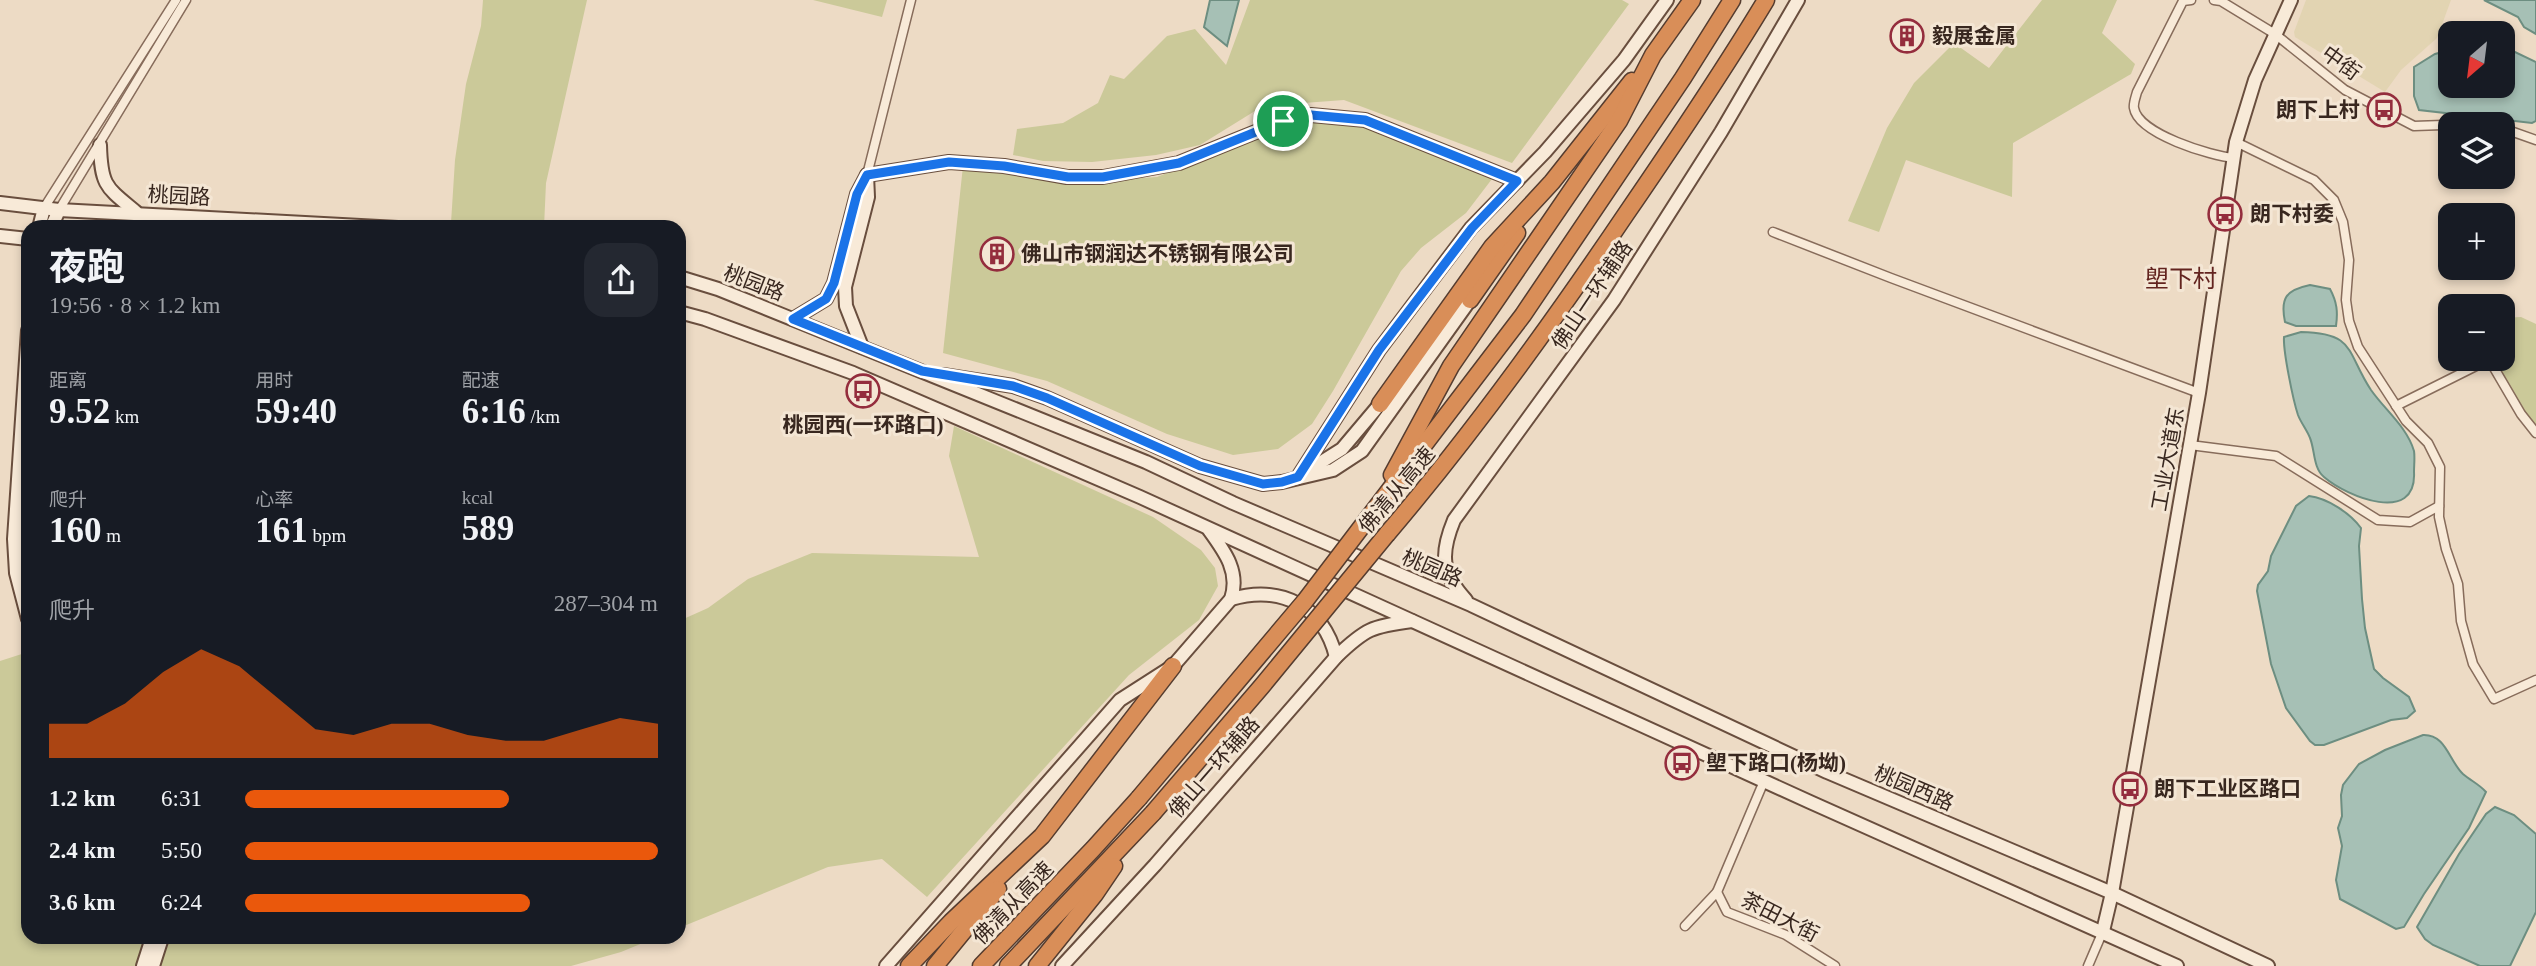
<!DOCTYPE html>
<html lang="zh">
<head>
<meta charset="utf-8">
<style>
  body { margin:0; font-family:"Times New Roman","Noto Sans SC",serif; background:#242831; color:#f1f3f6; height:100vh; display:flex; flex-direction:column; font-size:26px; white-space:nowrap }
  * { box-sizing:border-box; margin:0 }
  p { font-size:23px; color:#9ea1a6 }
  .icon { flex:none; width:38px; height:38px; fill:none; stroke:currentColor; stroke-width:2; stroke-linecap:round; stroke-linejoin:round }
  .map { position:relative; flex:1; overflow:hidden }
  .panel { position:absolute; left:21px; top:220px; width:665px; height:724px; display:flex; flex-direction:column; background:#171b24; border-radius:21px; box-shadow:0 4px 10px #0003 }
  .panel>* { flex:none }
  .needle { width:46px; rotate:208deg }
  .buttons { position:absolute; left:2438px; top:21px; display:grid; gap:14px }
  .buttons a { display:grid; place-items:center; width:77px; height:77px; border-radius:14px; background:#171b24; box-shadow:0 4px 10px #0003; font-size:35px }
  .pin { position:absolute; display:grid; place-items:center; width:60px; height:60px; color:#fff; margin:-30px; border:4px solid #fff; border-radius:50%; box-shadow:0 2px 7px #0007 }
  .round { display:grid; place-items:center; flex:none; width:74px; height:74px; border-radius:21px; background:#242831 }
  .summary { display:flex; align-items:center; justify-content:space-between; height:119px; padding:0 28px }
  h1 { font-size:38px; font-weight:700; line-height:52px }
  .stats { display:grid; grid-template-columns:repeat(3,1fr); gap:10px; height:119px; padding:7px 28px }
  .stats div { display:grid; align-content:center }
  .stats b { font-size:35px; font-weight:700 }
  .stats small { font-size:19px; font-weight:400 }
  .stats p { font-size:19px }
  .chart { height:196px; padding:14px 28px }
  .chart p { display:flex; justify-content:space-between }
  .chart svg { width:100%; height:126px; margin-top:7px; fill:#ea580c; opacity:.7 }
  ul { padding:0 28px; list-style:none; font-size:23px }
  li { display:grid; grid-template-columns:112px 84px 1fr; align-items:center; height:52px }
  li i { height:18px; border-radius:9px; background:#ea580c }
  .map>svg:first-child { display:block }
</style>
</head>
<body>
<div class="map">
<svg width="2536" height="966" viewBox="0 0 2536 966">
  <rect width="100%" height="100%" fill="#eddbc5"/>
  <path fill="#e2d4b2" d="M2306,0H2451L2437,38L2401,70L2385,92L2295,37L2294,32Z"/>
  <g fill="#cbc999">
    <path d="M483,0H587L546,183L544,227L483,228L451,223L455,160L466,84L481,26Z"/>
    <path d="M813,0H887L882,17Z"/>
    <path d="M1250,0H1622L1629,4L1512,163L1344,100L1263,106L1200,145L1156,155L1092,162L1043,161L1013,155L1017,129L1063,123L1098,103L1110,75L1124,79L1167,36L1195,29L1226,65Z"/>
    <path d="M2042,0H2117L2102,33L2135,64L2131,74L2013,143L2012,197L1906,160L1879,232L1848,221L1887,128L1914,83L1954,43L1989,68Z"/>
    <path d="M1307,121L1364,123L1495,175L1466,213L1421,248L1401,271L1333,391L1312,424L1278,449L1233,455L1167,434L1047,381L943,353L963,166L1094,181L1157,177L1239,144Z"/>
    <path d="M2521,317L2536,324V425L2519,406L2494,359H2502L2503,318Z"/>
    <path d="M954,426L1153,517L1201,550L1215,568L1218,586L1199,620L1129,675L927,897L882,859L828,867L679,928V621L708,608L748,579L812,553L979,557L949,456Z"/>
    <path d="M28,652V938H655L621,952L571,966H0V661Z"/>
  </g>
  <g fill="#a6c0b5" stroke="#6d8e81" stroke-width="2">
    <path d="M1210,0H1239L1227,46L1204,27Z"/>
    <path d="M2484,0H2536V34L2524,27L2518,17Z"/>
    <path d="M2446,51L2450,52V86H2502L2503,51L2515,52L2536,62V121L2532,123L2419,110L2414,96V67L2435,54Z"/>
    <path d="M2310,285L2330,289C2337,302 2338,312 2336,326H2296L2285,322C2280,298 2286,290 2310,285Z"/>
    <path d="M2301,332C2356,333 2346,352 2371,390C2385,410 2407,427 2414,451C2415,457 2414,465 2414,472C2417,525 2347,497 2324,477C2313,468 2315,450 2310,438C2307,430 2301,423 2298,415C2293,400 2283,351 2284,337Z"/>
    <path d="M2309,496C2327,498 2350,513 2361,528L2359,546L2362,599L2365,628L2374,669L2383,678L2409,697L2415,711L2407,718L2391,720L2324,745H2315L2310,741L2286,708L2271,664L2257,591L2258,585L2268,571L2271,556L2296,506Z"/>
    <path d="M2423,735C2446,734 2449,761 2463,774C2471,781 2479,784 2486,792L2469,828L2424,894L2404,927L2396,929L2340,899L2336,880L2342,846L2338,828L2342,816L2341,795L2343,785L2359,764L2385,750Z"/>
    <path d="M2495,807L2514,815L2536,834V912L2510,966H2480L2433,945L2425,939L2417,927L2459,854L2486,814Z"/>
  </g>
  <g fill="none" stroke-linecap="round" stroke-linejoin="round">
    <defs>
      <g id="street">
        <path d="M2191,0L2183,1L2137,92C2136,96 2133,104 2134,108C2138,134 2211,156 2234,158"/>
        <path d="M2214,0L2221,1L2275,34L2345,90L2414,126L2472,124"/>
        <path d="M2502,128L2536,140"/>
        <path d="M2236,142L2314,180L2334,200L2343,222L2349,260L2346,300L2349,321L2358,347L2406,421L2428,443L2440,467L2439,517L2446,549L2458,584L2461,621L2473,664L2494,699L2536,680"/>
        <path d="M867,175L911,0"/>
        <path d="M44,208L176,0"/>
        <path d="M59,210L186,0"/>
        <path d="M1773,232L1891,278L2199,393"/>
        <path d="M2396,406L2476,366L2490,361L2521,414L2536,433"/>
        <path d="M2190,445L2276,456L2378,520L2410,522L2439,506"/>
        <path d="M1717,892L1727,912L1786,935L1835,966"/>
        <path d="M1685,926L1717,892L1764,781"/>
        <path d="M2088,966L2103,931"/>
      </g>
      <g id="secondary">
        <path d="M100,145C101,186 106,187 136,212"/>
        <path d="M867,175L949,162L1004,166L1067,177H1103L1179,163L1283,121L1311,115L1365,120L1517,181"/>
        <path d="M0,203L59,210L398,228"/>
        <path d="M39,228L44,208"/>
        <path d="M51,228L59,210"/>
        <path d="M0,236L28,239"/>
        <path d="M679,277L718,289L1146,462L1233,503L1471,605L1827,772L2112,893L2268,966"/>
        <path d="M679,312L705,319L853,373L1140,497L1810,802L2177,966"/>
        <path d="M793,319L826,299L834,283L857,194L867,175L868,197L845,287L846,306L862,347"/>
        <path d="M28,330L14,539L16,573L28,619"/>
        <path d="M943,375L1013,386L1047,398L1200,466L1263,484L1282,482L1333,470L1362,451L1470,300"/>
        <path d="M28,462L22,538L28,575"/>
        <path d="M1304,473L1342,449L1380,404"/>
        <path d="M1298,477L1379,350L1471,228L1545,152L1624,60L1667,0"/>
        <path d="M1231,599C1280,585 1323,605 1336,657"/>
        <path d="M1466,600C1441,573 1440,554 1454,520L1614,300L1721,132L1798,0"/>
        <path d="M2103,931L2112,893L2199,393L2236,142L2255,80L2291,0"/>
        <path d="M143,966L152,938"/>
        <path d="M153,966L162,938"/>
        <path d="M886,966L1120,700L1173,666L1231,599C1240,572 1225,552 1209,530"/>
        <path d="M1062,966L1155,865L1336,657C1365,629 1372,626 1412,621"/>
      </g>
      <g id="highway">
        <path d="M1470,300L1517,233"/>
        <path d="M1380,404L1492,247L1552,182L1632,81"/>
        <path d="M1392,475L1451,366L1619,121L1653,55L1692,0"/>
        <path d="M1369,517L1523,315L1683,78L1732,0"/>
        <path d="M1387,534C1474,432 1551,325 1626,214C1674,144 1722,73 1766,0"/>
        <path d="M909,966L951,922L1042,836L1173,666"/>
        <path d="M935,966L998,889"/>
        <path d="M981,966L1093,849L1139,798"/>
        <path d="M1008,966L1153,813"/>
        <path d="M1037,966L1095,894L1114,866"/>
      </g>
    </defs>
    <use href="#street" stroke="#876c5b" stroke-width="11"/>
    <use href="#secondary" stroke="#694e3e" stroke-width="16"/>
    <use href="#highway" stroke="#553c2f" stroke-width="19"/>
    <use href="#street" stroke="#f8ead8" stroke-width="8"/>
    <use href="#secondary" stroke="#f8ead8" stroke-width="12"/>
    <use href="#highway" stroke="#d98e58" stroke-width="16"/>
    <defs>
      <g id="highway-bridge">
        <path d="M1139,798L1305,601L1369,517"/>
        <path d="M1153,813L1262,686L1387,534"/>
      </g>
    </defs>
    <use href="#highway-bridge" stroke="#553c2f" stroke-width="19" stroke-linecap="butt"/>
    <use href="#highway-bridge" stroke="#d98e58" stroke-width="16"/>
  </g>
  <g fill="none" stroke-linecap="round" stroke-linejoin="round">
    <defs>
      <path id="route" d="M1311,115L1365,120L1517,181L1472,228L1379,350L1298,477L1282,482L1263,484L1200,466L1047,398L1013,386L922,371L793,319L826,299L834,283L857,194L867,175L949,162L1004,166L1068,177H1103L1179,163L1283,121Z"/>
    </defs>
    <use href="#route" stroke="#fff" stroke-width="14"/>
    <use href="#route" stroke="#1a73e8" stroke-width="9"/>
  </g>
  <defs>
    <symbol id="building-ring" viewBox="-11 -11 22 22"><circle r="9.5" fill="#f4e6d4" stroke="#942d3d" stroke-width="1.5"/><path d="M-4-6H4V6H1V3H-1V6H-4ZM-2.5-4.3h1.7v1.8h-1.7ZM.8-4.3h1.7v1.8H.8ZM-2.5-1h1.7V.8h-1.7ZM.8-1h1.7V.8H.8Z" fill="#942d3d"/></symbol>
    <symbol id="bus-ring" viewBox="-11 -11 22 22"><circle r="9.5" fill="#f4e6d4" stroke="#942d3d" stroke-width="1.5"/><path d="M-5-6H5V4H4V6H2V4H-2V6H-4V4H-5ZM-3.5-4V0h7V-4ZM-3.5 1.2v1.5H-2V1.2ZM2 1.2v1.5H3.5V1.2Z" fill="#942d3d"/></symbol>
  </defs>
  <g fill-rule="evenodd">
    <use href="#building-ring" x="1888" y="17" width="38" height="38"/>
    <use href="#bus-ring" x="2365" y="91" width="38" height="38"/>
    <use href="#bus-ring" x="2206" y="195" width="38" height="38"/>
    <use href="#building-ring" x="978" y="235" width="38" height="38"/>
    <use href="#bus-ring" x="844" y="372" width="38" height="38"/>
    <use href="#bus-ring" x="1663" y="744" width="38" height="38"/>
    <use href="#bus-ring" x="2111" y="770" width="38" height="38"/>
  </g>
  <g text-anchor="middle" stroke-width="6" stroke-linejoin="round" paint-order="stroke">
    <g font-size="21" font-weight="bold" fill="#38271f" stroke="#f4e6d4" text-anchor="start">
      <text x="1932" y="43">毅展金属</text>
      <text x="2360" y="117" text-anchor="end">朗下上村</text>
      <text x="2250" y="221">朗下村委</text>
      <text x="1021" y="261">佛山市钢润达不锈钢有限公司</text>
      <text x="863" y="432" text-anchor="middle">桃园西(一环路口)</text>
      <text x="1706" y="770">塱下路口(杨坳)</text>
      <text x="2154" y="796">朗下工业区路口</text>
    </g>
    <g font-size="21" fill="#38271f" stroke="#f4e6d4">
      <text transform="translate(2341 63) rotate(36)" y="7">中街</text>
      <text transform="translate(179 196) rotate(3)" y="7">桃园路</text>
      <text transform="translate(754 283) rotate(21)" y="7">桃园路</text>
      <text transform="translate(1592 295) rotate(-56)" y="7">佛山一环辅路</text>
      <text transform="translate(2168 459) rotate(-80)" y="7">工业大道东</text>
      <text transform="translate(1397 490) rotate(-50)" y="7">佛清从高速</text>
      <text transform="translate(1432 568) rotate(23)" y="7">桃园路</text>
      <text transform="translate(1214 767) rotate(-49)" y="7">佛山一环辅路</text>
      <text transform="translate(1914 788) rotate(23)" y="7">桃园西路</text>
      <text transform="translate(1013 903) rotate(-46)" y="7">佛清从高速</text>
      <text transform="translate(1780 917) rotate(27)" y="7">茶田大街</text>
    </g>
    <g font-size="24" fill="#63241f" stroke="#f4e6d4">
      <text x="2181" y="287">塱下村</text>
    </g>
  </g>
</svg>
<div class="buttons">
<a><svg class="needle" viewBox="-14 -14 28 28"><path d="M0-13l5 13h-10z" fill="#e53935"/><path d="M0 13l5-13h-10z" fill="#9ea1a6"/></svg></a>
<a><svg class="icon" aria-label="layers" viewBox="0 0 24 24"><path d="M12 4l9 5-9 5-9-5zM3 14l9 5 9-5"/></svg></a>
<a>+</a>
<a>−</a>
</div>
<div class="pin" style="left:1283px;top:121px;background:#1e9e55"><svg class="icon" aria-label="arrive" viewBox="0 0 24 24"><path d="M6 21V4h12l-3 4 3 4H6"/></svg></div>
<section class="panel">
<div class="summary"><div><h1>夜跑</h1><p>19:56 · 8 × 1.2 km</p></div><a class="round"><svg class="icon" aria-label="share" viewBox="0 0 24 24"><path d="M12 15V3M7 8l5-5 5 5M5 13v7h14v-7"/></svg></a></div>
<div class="stats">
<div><p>距离</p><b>9.52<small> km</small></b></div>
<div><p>用时</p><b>59:40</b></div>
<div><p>配速</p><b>6:16<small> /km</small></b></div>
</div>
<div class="stats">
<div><p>爬升</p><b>160<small> m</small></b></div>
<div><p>心率</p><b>161<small> bpm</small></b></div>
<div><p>kcal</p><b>589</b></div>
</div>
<div class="chart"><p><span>爬升</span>287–304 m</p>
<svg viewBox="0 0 160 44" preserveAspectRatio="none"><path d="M0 44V32L10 32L20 25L30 14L40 6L50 12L60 23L70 34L80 36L90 32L100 32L110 36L120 38L130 38L140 34L150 30L160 32V44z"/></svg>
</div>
<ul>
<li><b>1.2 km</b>6:31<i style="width:64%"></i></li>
<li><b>2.4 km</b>5:50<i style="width:100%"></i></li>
<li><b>3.6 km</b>6:24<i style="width:69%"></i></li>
</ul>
</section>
</div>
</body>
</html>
